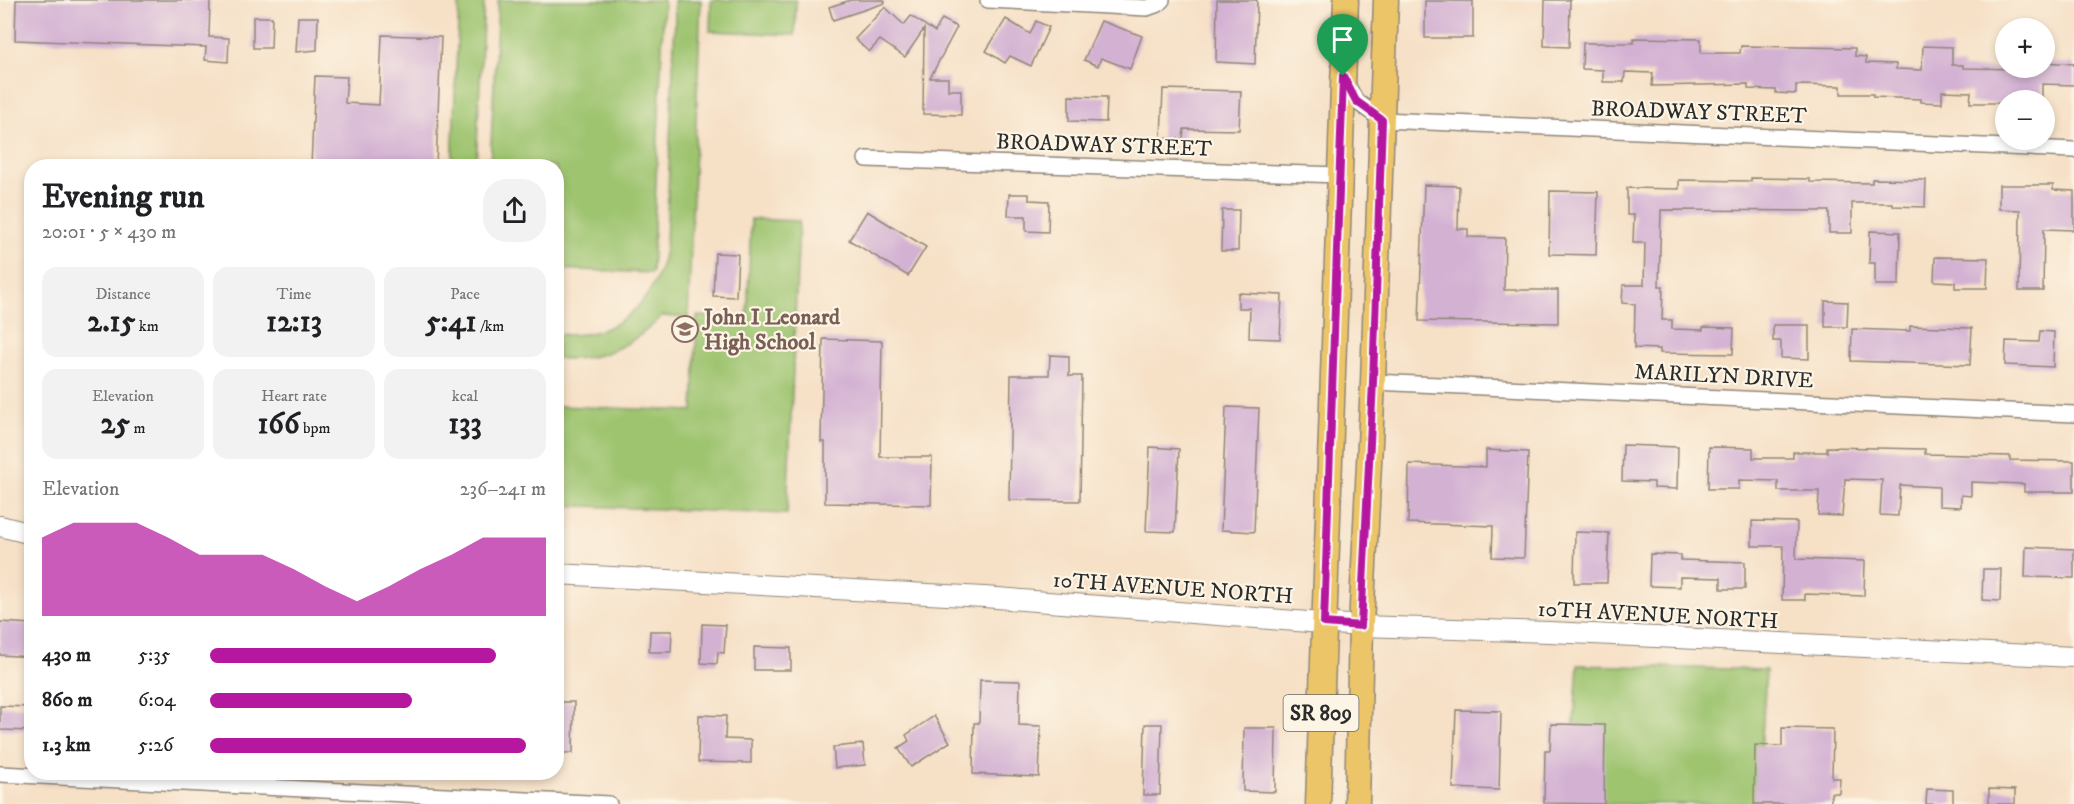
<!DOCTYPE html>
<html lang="en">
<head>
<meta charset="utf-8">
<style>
  body { margin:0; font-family:"IM FELL DW Pica",serif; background:#f2f2f2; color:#202124; height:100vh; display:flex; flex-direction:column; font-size:22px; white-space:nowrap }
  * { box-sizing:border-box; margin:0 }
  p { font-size:20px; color:#757577 }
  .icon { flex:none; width:33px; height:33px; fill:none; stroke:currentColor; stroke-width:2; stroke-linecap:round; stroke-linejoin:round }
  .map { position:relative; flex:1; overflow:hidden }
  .details { position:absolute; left:24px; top:159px; width:540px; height:621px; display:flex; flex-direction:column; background:#fff; border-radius:24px; box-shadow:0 3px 9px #0003 }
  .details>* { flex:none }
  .fabs { position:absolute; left:1995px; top:18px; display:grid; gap:12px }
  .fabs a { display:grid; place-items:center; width:60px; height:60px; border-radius:50%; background:#fff; box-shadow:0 3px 9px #0003; font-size:30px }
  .pin { position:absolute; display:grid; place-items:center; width:51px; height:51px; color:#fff; margin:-62px -26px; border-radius:50% 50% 50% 0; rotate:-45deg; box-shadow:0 0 6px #0007 }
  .pin .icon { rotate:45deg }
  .round { display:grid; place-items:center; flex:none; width:63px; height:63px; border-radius:24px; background:#f2f2f2 }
  .summary { display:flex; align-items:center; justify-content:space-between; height:102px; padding:0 18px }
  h1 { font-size:33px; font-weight:700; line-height:45px }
  .metrics { display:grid; grid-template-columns:repeat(3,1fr); gap:9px; height:102px; padding:6px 18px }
  .metrics div { display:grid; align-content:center; border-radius:15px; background:#f2f2f2; text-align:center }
  .metrics b { font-size:30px; font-weight:700 }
  .metrics small { font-size:16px; font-weight:400 }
  .metrics p { font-size:16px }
  .chart { height:168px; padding:12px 18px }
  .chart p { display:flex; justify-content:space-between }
  .chart svg { width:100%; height:108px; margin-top:6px; fill:#b5179e; opacity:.7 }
  ul { padding:0 18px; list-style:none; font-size:20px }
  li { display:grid; grid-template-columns:96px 72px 1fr; align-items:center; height:45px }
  li i { height:15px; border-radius:8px; background:#b5179e }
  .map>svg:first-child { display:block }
</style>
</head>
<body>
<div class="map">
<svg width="2074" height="804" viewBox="0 0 2074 804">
  <rect width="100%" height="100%" fill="#fcf5e5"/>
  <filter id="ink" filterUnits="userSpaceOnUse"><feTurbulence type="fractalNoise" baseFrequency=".0167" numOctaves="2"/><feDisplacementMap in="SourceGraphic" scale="12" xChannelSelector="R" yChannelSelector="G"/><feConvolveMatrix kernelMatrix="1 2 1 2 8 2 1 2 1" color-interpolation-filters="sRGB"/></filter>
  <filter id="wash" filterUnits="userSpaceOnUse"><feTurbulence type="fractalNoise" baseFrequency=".008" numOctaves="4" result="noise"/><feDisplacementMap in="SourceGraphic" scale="24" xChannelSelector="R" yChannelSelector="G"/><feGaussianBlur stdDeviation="1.35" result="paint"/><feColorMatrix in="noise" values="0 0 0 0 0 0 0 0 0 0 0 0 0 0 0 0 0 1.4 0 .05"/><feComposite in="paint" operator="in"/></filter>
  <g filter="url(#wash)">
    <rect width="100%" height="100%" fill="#f6e0c6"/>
    <g fill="#9ec46f" stroke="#64784d" stroke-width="1.5">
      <path d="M459,0H484L476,166H452Z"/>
      <path d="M498,0H664L652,273L557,269L556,166H490Z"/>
      <path d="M674,0H701L688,318L662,316C634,345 598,363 557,358V334C617,341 658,301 666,243L675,18Z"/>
      <path d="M711,0H796L795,35L710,31Z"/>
      <path d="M751,219L799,221L787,514L557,505V406L693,411L697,316L747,318Z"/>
      <path d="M1578,665L1766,670L1758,804H1568Z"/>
    </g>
    <g id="blocks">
      <g fill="#d3b1d3">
        <path d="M16,0H210L209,37L229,38L228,62L205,60L206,47L15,40Z"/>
        <path d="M851,0H884L885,3L833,20L829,7Z"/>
        <path d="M1217,0H1257L1255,64L1216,62Z"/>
        <path d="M1545,0H1570L1569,47L1544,46Z"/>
        <rect x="1425" y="1" width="48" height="37"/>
        <path d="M885,7L904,25L911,16L935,32L942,19L957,27L930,78H948V90H961V115L923,114L924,29L905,57L880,40L869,52L855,39Z"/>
        <path d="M253,17H272L271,48H253Z"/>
        <path d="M298,17H318L317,50L296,52Z"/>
        <path d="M1006,19L1030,34L1036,21L1049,27L1031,66L1010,56L1005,63L986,51Z"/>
        <path d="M1101,21L1142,36L1130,69L1101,58L1098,66L1084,60Z"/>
        <path d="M382,35L441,37L436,166H311L315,76L347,77L345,103L379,105Z"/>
        <path d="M1634,38L1701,39V53H1740L1741,46L1855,48V56L1866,57V63L1896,64V69L1922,70L1923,46L1952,47V65H1963V68L2019,69V68H2044V62L2074,64V85L2042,84V100H2006V103H1970L1971,92L1942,91V103L1921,102V99L1873,97V94H1841V86L1796,85V94L1776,93V90L1748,89V84L1652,86L1653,73L1625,72L1624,82H1603V70L1582,69L1583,43H1634Z"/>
        <path d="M1163,89L1241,91L1239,130L1184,129L1183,139L1161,138Z"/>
        <path d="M1069,96L1107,97L1106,122L1069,121Z"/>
        <path d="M1751,178L1810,179V182L1872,183V179L1926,180L1925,207L1893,206V203H1852V233H1829V211L1661,210L1659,286H1663L1662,320H1672V329L1703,330V327L1734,328L1733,354L1660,353V349L1634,348L1635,304L1622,303L1623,285H1644L1645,243H1633L1634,215H1627V188L1679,189V180L1751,181Z"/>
        <path d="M1424,185L1459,186L1458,229H1468V237L1505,238L1504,290H1558V323L1419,321Z"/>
        <path d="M1999,185H2053V190L2074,191V230L2044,229L2043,291H2019L2020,212V210L1999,209Z"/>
        <path d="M1550,191L1598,192L1596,255L1549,254Z"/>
        <path d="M1009,194H1029V200L1049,201L1048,232L1026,231V216H1008Z"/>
        <path d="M1222,210H1239L1238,251H1221Z"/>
        <path d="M867,211L926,247L908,276L849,240Z"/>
        <path d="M1870,231L1900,232L1899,285H1875V263H1869Z"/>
        <path d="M715,253L738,254L736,297L713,296Z"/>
        <path d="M1935,257L1988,258L1987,288H1955V282L1934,281Z"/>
        <path d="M1238,293L1282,295L1280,339L1249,338L1250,308H1238Z"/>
        <path d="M1825,301L1848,302L1847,327H1825Z"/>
        <path d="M1773,325H1809V359L1781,358V341H1773Z"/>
        <path d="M1910,326L1972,328L1970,365L1851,361L1852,329L1910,331Z"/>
        <path d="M2040,331L2054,332L2053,367L2005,365L2006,341L2039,342Z"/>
        <path d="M823,339L882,341L880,457H932L931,505L825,503V442H821Z"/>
        <path d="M1050,355L1069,356V376H1082L1080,501L1009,500L1011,375H1049Z"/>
        <path d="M1226,407L1259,408L1254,532L1221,530Z"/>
        <path d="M1623,445L1678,447L1677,489L1654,488V482L1622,481Z"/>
        <path d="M1150,447L1179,449L1175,532L1146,531Z"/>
        <path d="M1709,447L1753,448V458H1793V452H1827V447L1925,449V454L2010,456V460L2074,461V492H2024V484L1971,482V496L1961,495V507L1939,506V487L1900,485L1898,516L1880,515L1882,480L1845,479L1842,516L1818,515L1819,491H1778V481L1739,480V489H1708Z"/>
        <path d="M1486,450L1528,452L1524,558L1492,557L1493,526L1408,523L1409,464L1486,467Z"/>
        <path d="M1752,521L1797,522L1796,559L1865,561L1864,596L1805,594V600H1782L1783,546H1752Z"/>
        <path d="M1575,532L1609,533L1607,583H1574Z"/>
        <path d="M2026,547L2074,549V578L2025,577Z"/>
        <path d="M1650,554L1681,555V560L1745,562V589H1721V578L1680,577V587L1649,586Z"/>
        <path d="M1983,569H2001L2000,601L1982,600Z"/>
        <path d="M0,622L32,624V657L0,655Z"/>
        <path d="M702,624L726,625L724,653L718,652L717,664L701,663Z"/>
        <path d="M650,631H672L671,652H649Z"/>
        <path d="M754,647L791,648V670H754Z"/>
        <path d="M980,680L1020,681L1019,725L1041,726L1039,777L973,774L974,723H979Z"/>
        <path d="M556,702H574L573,753H556Z"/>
        <path d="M0,706L32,707V731L0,730Z"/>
        <path d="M1456,710L1501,711L1499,790L1453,788Z"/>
        <path d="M699,715L726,716L725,739L751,740V763L698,762Z"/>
        <path d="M934,716L950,742L911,767L898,748L909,741L906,735Z"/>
        <path d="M1145,724H1162L1160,795H1143Z"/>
        <path d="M1551,724L1605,725L1604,804L1544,803L1545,750H1550Z"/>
        <path d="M1244,728H1276L1275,792L1243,791Z"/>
        <path d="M1782,728L1833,729L1832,778H1840L1839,793H1831V804H1754L1755,745L1782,746Z"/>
        <path d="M863,744L865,765L835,768L833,747Z"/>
        <path d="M1927,789L1953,790V804H1926Z"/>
        <path d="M1989,789L2015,790V804H1989Z"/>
      </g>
    </g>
  </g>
  <g filter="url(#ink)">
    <use href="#blocks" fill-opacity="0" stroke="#908678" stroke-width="1.5"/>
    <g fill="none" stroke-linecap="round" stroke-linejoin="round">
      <defs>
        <g id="minor">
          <path d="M988,0L1147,8L1158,4L1162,0"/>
          <path d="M1345,81L1356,101L1382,120L2074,150"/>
          <path d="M866,159L1340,175"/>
          <path d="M1373,382L2074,414"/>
          <path d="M0,774L609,804"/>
        </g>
        <g id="tertiary">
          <path d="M0,526L32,534"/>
          <path d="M556,574L984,597L1361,626L1550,632L2074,657"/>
        </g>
        <g id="primary">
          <path d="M1318,804L1346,0"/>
          <path d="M1357,804L1361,626L1373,382L1386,0"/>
        </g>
      </defs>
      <use href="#minor" stroke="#908678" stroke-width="18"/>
      <use href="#tertiary" stroke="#908678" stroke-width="22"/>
      <use href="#primary" stroke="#908678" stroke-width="27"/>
      <use href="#minor" stroke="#fff" stroke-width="15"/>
      <use href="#tertiary" stroke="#fff" stroke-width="20"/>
      <use href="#primary" stroke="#edc569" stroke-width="24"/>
    </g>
  </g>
  <g fill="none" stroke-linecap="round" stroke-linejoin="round" filter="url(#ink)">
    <defs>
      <path id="route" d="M1343,76L1356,101L1382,120L1373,382L1361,626L1324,623Z"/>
    </defs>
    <use href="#route" stroke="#fff" stroke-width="12"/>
    <use href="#route" stroke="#b5179e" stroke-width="8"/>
  </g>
  <defs>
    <symbol id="school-ring" viewBox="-11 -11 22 22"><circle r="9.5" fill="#fcf5e5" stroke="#8d6e63" stroke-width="1.5"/><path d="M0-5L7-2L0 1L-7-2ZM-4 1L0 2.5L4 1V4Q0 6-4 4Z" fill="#8d6e63"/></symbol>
  </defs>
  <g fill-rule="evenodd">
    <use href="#school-ring" x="670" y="314" width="30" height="30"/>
  </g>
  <g text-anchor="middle" stroke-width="4.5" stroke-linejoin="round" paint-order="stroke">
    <rect fill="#fcf5e5" stroke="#6a6863" stroke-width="1.5" x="1283.5" y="695" width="75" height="36" rx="4.5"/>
    <g font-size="21" font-weight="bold" fill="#2b2b2b">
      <text x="1321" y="720">SR 809</text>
    </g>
    <g font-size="22" fill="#2b2b2b" stroke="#fcf5e5">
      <text transform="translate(1699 111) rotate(2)" y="8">BROADWAY STREET</text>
      <text transform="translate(1104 144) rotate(2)" y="8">BROADWAY STREET</text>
      <text transform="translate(1724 375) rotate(3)" y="8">MARILYN DRIVE</text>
      <text transform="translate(1173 587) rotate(4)" y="8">10TH AVENUE NORTH</text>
      <text transform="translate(1658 614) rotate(3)" y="8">10TH AVENUE NORTH</text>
    </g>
    <g font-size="22" font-weight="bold" fill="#785e54" stroke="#fcf5e5" text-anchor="start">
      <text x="704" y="324">John I Leonard<tspan x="704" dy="25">High School</tspan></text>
    </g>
  </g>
</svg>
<div class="fabs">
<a>+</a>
<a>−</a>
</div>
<div class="pin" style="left:1343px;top:76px;background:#1e9e55"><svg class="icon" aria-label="arrive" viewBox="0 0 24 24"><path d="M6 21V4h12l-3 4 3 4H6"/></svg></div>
<section class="details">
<div class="summary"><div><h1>Evening run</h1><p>20:01 · 5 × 430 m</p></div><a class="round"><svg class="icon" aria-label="share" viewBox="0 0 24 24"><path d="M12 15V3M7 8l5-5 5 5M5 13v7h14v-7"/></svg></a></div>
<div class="metrics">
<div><p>Distance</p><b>2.15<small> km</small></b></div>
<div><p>Time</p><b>12:13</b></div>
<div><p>Pace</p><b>5:41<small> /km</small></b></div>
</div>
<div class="metrics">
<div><p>Elevation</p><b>25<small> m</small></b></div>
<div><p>Heart rate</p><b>166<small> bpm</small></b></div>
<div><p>kcal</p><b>133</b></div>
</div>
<div class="chart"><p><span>Elevation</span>236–241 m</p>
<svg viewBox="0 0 160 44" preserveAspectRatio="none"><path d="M0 44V12L10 6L20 6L30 6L40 12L50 19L60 19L70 19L80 25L90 32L100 38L110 32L120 25L130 19L140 12L150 12L160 12V44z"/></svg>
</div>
<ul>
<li><b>430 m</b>5:35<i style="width:85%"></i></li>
<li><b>860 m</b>6:04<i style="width:60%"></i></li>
<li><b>1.3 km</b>5:26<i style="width:94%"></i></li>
</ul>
</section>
</div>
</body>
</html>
